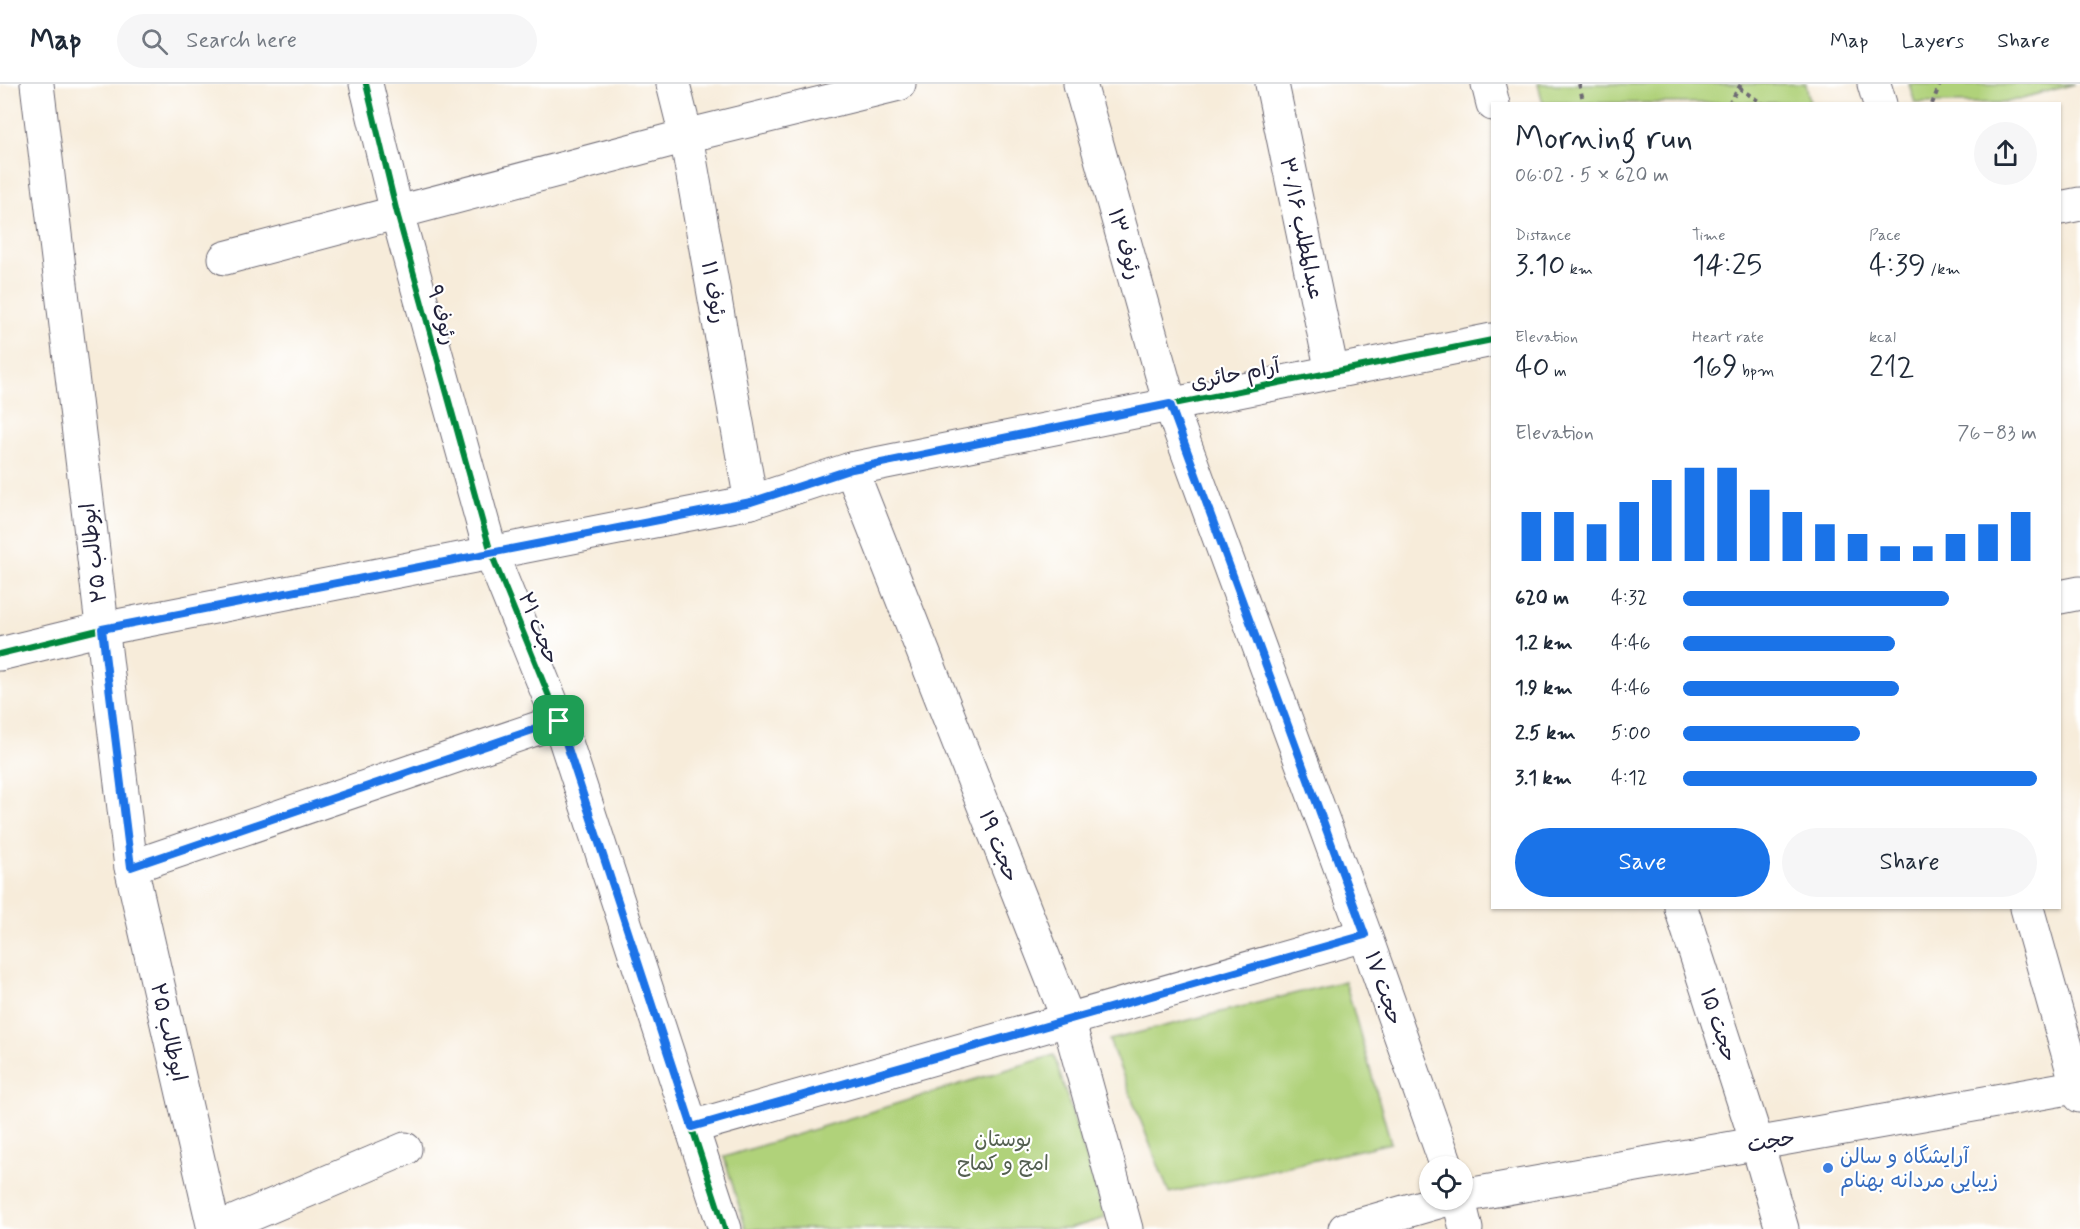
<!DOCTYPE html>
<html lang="en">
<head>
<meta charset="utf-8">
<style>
  body { margin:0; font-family:Mynerve,"Playpen Sans Arabic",sans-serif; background:#f6f6f7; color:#1f2937; height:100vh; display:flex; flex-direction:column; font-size:22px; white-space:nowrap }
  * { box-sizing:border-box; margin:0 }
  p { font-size:20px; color:#747a83 }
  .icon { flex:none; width:33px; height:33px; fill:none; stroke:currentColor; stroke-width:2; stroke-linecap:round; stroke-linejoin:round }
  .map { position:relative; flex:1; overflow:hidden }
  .panel { position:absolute; left:1491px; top:18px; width:570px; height:807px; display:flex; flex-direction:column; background:#fff; border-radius:0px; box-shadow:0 2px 4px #0004 }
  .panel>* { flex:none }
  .tools { position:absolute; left:1419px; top:1072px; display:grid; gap:12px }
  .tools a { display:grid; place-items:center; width:54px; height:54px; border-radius:50%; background:#fff; box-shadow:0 2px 4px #0004; font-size:30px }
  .pin { position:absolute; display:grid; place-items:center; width:51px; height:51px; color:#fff; margin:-26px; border-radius:12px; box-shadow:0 3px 9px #0006 }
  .round { display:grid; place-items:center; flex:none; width:63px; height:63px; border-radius:32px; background:#f6f6f7 }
  .headline { display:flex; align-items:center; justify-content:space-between; height:102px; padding:0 24px }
  h1 { font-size:33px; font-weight:600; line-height:45px }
  .stats { display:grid; grid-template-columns:repeat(3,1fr); gap:9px; height:102px; padding:6px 24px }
  .stats div { display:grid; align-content:center }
  .stats b { font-size:30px; font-weight:600 }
  .stats small { font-size:16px; font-weight:400 }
  .stats p { font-size:16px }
  .chart { height:168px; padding:12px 24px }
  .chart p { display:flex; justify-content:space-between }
  .chart svg { width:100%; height:108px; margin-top:6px; stroke:#1a73e8; stroke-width:6 }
  .primary-button { display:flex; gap:12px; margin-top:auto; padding:12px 24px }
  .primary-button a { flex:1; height:69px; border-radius:36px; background:#1a73e8; color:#fff; font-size:24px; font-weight:600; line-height:69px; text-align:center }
  .primary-button a+a { background:#f6f6f7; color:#1f2937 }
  ul { padding:0 24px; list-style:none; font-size:20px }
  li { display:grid; grid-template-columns:96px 72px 1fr; align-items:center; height:45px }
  li i { height:15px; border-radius:8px; background:#1a73e8 }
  header { display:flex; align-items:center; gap:36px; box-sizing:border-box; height:84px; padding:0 30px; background:#fff; border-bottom:2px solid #e0e1e3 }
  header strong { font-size:28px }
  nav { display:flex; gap:33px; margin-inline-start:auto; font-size:21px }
  .search { width:420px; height:54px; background:#f6f6f7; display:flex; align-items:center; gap:15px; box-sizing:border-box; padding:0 21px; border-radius:33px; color:#747a83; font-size:22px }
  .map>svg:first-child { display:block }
</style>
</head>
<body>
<header>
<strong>Map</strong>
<div class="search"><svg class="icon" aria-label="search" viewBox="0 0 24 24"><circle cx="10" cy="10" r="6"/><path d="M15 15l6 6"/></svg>Search here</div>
<nav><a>Map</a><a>Layers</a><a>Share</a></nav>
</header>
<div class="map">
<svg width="2080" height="1145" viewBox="0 0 2080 1145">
  <rect width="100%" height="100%" fill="#fff"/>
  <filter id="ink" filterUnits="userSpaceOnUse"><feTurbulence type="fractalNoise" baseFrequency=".0167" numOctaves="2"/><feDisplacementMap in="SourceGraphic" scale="12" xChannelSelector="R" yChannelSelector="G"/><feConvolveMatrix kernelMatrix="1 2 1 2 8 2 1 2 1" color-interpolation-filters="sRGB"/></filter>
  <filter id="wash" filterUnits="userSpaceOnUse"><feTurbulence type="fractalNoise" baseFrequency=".008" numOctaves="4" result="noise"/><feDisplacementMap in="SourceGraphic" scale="24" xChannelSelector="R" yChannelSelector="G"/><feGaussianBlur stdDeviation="1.35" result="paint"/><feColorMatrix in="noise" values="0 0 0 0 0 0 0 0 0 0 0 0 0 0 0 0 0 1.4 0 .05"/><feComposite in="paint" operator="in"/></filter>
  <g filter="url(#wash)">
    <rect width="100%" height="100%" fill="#f7ecda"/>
    <g fill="#b0d27a" stroke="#697a5a" stroke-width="1.5">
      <path d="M1538,0H1806L1810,19H1543Z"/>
      <path d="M1909,0H2075L2004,19H1915Z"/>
      <path d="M1345,897L1391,1059L1169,1109L1109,956Z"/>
      <path d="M1054,971L1105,1134L1068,1145H746L724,1073Z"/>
    </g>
  </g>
  <g filter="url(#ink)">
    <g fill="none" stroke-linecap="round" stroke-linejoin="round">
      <defs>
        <g id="minor">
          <path d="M37,0L131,783L214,1145"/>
          <path d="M366,0L397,129L491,469L559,637L725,1145"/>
          <path d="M673,0L686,52L751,418"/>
          <path d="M1080,0L1170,320L1365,851L1447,1083"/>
          <path d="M1272,0L1332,288"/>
          <path d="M1488,0L1493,20"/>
          <path d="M1874,0L1880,20"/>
          <path d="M2060,124L2080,120"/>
          <path d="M225,174L686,52L899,0"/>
          <path d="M851,385L1068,935L1126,1145"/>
          <path d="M2060,513L2080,509"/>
          <path d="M0,570L102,545L751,418L851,385L1492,256"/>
          <path d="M131,783L559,637"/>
          <path d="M1681,824L1757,1059L1782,1145"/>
          <path d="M2027,824L2080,1012"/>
          <path d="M692,1043L1365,851"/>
          <path d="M1462,1112L2080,1002"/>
          <path d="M1459,1116L1466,1145"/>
          <path d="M217,1145L405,1065"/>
          <path d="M1345,1145L1445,1116"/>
        </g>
      </defs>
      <use href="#minor" stroke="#6d6973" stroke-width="35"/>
      <g stroke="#6d6973" stroke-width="4" stroke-dasharray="4.5 4.5" stroke-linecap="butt">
        <path d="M1579,0L1584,20"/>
        <path d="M1739,4L1763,20"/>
        <path d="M1729,20L1741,0"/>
        <path d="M1932,20L1940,0"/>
      </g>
      <use href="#minor" stroke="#fff" stroke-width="33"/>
      <defs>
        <g id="cycleway">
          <path d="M366,0L397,129L491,469L559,637L725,1145"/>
          <path d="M0,570L102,545L751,418L851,385L1492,256"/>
        </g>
      </defs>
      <use href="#cycleway" stroke="#fff" stroke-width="10"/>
      <use href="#cycleway" stroke="#00873e" stroke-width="6"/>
    </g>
  </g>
  <g fill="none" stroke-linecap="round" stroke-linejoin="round" filter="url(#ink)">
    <defs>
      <path id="route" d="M1170,320L1365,851L692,1043L559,637L131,783L102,545L751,418L852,385Z"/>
    </defs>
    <use href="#route" stroke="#fff" stroke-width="12"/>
    <use href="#route" stroke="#1a73e8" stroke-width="8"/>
  </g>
  <circle fill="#3f7fe0" stroke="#fff" stroke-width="2" cx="1828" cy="1084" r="6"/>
  <g text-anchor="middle" stroke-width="4.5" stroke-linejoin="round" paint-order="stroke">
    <g font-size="21" fill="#22223b" stroke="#fff">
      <text transform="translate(1302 144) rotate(78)" y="7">عبدالمطلب ۳۰/۱۶</text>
      <text transform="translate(1125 160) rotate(74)" y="7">رئوف ۱۳</text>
      <text transform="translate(714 208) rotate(80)" y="7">رئوف ۱۱</text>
      <text transform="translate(442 231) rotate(75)" y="7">رئوف ۹</text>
      <text transform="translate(1235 290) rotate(-11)" y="7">آرام حائری</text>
      <text transform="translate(93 469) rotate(-97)" y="7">ابوطالب ۲۵</text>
      <text transform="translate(539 544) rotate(68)" y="7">حجت ۲۱</text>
      <text transform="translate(999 762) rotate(69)" y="7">حجت ۱۹</text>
      <text transform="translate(1384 904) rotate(71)" y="7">حجت ۱۷</text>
      <text transform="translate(1719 941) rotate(72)" y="7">حجت ۱۵</text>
      <text transform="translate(169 948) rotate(77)" y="7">ابوطالب ۲۵</text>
      <text transform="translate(1771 1057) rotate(-10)" y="7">حجت</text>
    </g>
    <g font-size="21" fill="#546051" stroke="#fff">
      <text x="1003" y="1062">بوستان<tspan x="1003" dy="24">امج و کماج</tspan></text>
    </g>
    <g font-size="21" fill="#366cbe" stroke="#fff" text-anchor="start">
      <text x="1840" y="1079">آرایشگاه و سالن<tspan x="1840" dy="24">زیبایی مردانه بهنام</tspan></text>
    </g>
  </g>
</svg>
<div class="tools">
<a><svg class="icon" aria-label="locate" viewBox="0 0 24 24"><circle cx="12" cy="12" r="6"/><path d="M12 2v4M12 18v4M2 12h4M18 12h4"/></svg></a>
</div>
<div class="pin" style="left:559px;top:637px;background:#1e9e55"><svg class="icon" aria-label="arrive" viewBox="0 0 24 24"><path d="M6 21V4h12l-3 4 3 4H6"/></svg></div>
<section class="panel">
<div class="headline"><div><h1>Morning run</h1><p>06:02 · 5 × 620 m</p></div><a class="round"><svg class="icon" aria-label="share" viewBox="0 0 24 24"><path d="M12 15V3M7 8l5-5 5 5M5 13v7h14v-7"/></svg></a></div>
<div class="stats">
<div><p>Distance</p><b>3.10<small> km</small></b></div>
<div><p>Time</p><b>14:25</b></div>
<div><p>Pace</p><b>4:39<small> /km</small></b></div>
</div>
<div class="stats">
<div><p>Elevation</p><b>40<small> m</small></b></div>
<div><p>Heart rate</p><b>169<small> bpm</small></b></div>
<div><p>kcal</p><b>212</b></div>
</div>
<div class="chart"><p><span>Elevation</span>76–83 m</p>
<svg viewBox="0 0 160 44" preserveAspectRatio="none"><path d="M5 44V24M15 44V24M25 44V29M35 44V20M45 44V11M55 44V6M65 44V6M75 44V15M85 44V24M95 44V29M105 44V33M115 44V38M125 44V38M135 44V33M145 44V29M155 44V24"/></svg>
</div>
<ul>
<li><b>620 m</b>4:32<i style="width:75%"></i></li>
<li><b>1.2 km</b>4:46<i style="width:60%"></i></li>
<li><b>1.9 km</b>4:46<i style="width:61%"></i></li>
<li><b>2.5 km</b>5:00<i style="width:50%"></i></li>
<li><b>3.1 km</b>4:12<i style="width:100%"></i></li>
</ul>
<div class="primary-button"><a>Save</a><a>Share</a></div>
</section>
</div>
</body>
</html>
